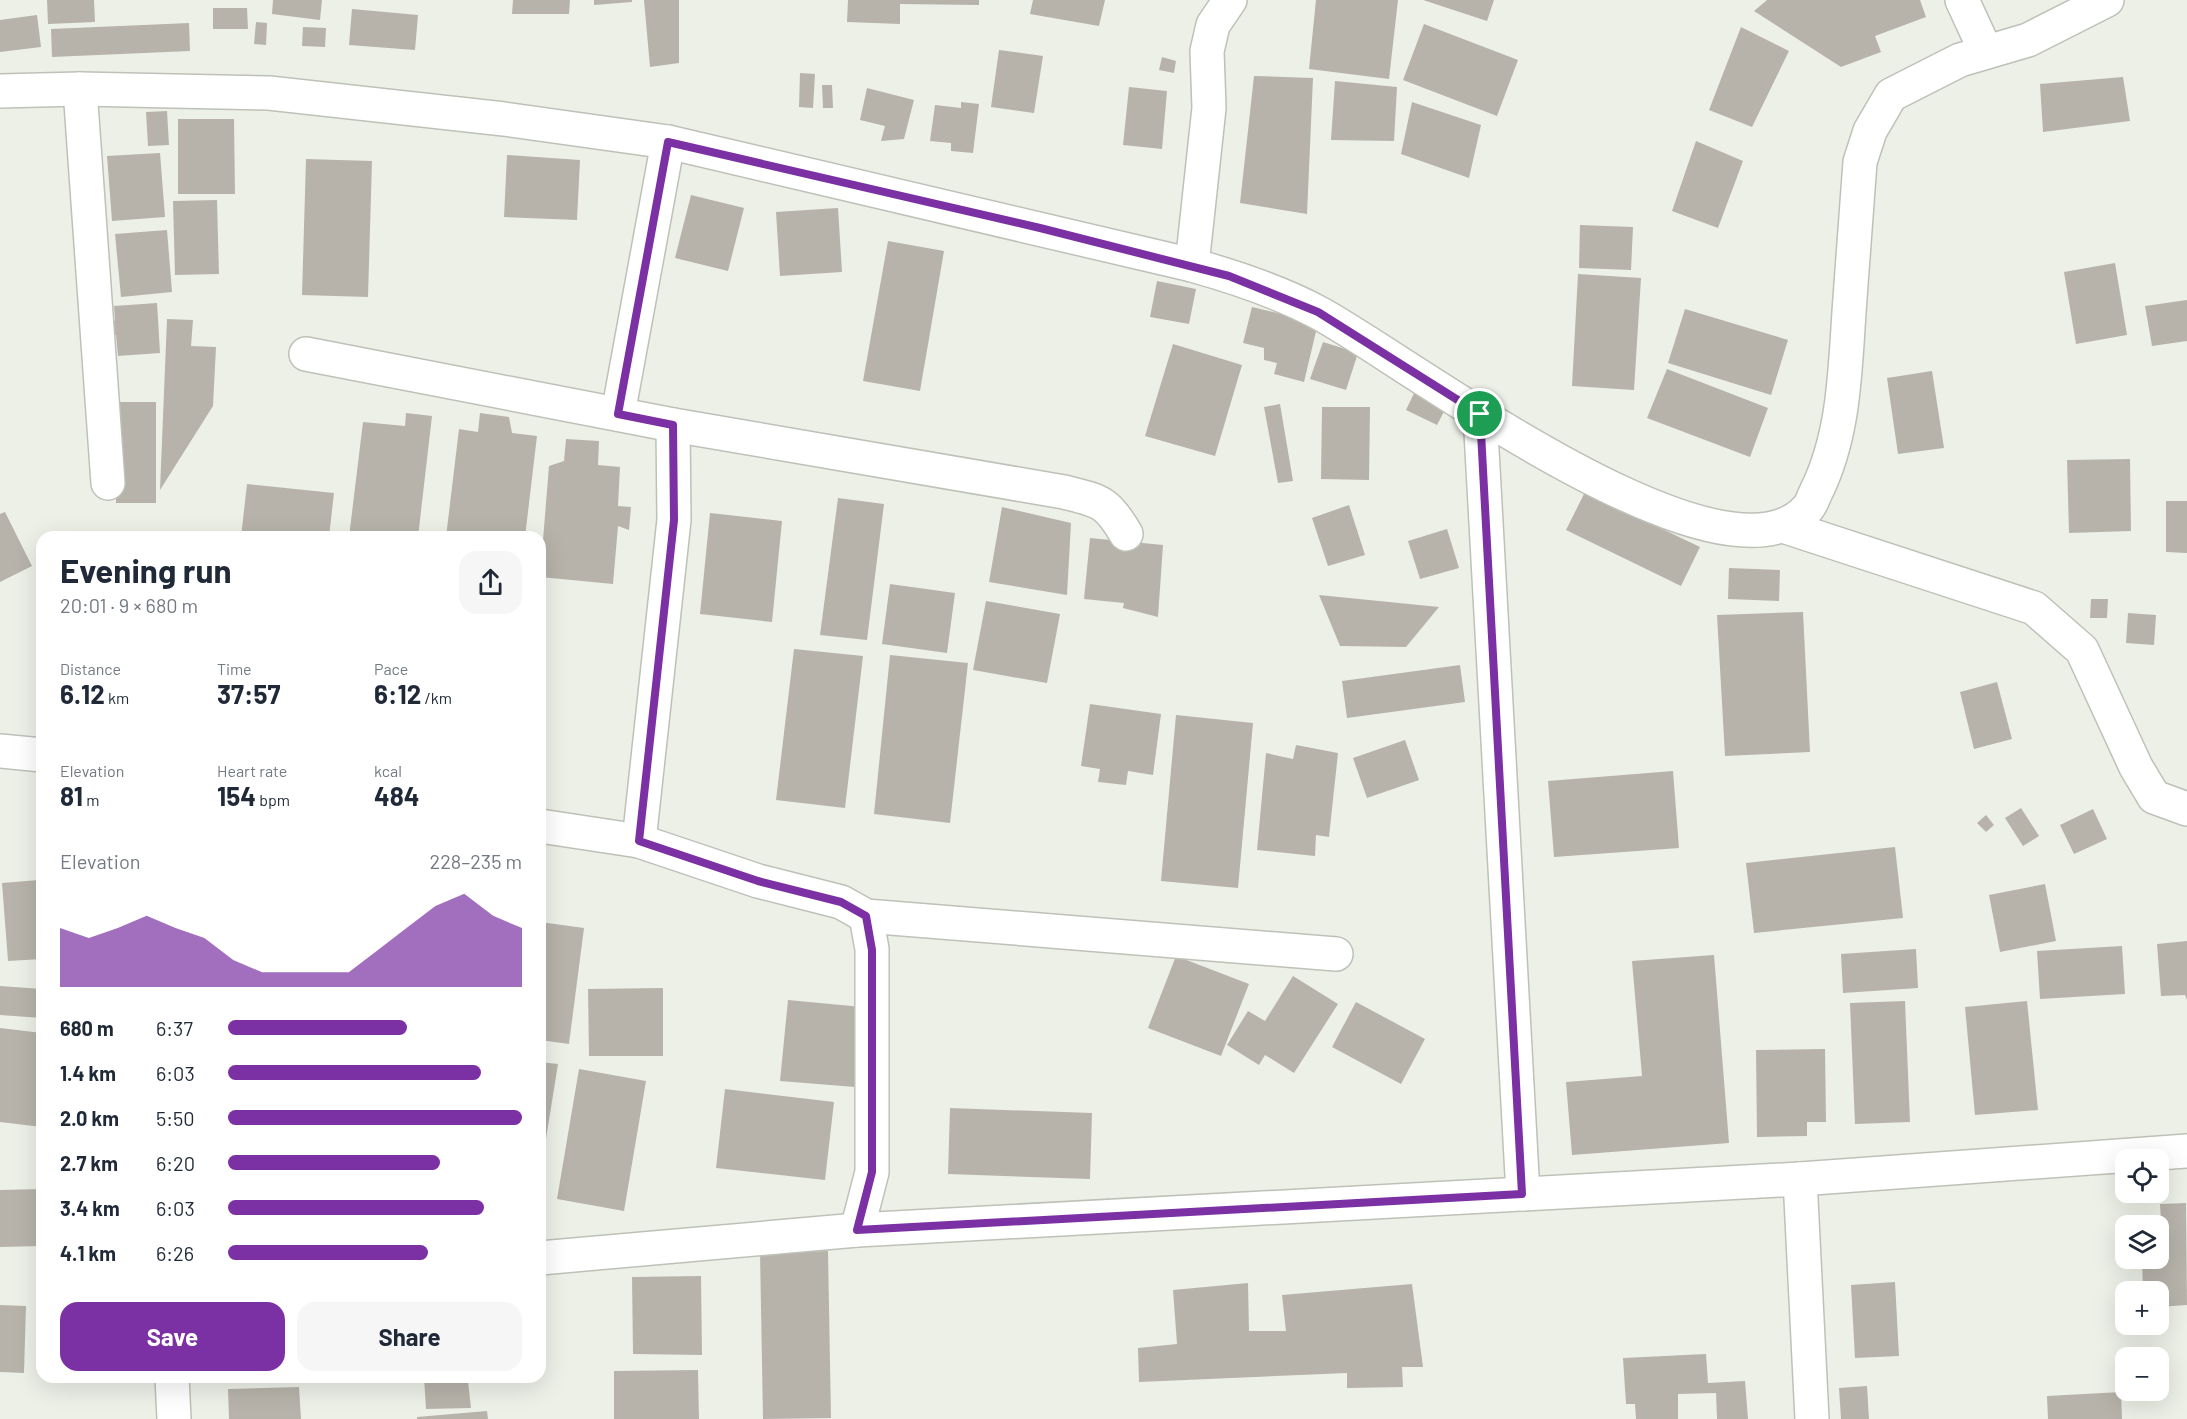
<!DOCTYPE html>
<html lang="en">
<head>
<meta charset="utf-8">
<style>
  body { margin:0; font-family:Barlow,sans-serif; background:#f6f6f7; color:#1f2937; height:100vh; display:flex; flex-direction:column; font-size:22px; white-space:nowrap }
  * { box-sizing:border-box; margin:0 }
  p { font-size:20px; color:#747a83 }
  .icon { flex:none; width:33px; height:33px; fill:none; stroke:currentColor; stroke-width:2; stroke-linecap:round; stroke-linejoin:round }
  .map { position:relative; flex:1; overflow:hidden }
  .panel { position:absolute; left:36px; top:531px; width:510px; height:852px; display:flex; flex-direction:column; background:#fff; border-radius:18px; box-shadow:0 6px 24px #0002 }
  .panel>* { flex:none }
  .buttons { position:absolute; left:2115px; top:1149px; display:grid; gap:12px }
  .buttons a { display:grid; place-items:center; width:54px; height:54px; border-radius:12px; background:#fff; box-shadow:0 6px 24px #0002; font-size:30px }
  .pin { position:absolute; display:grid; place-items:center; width:51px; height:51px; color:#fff; margin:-26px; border:3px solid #fff; border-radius:50%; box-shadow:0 2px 6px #0007 }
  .round { display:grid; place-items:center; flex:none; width:63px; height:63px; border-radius:18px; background:#f6f6f7 }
  .summary { display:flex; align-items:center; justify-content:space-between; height:102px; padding:0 24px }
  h1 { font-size:33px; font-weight:700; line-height:45px }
  .metrics { display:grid; grid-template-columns:repeat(3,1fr); gap:9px; height:102px; padding:6px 24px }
  .metrics div { display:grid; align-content:center }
  .metrics b { font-size:26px; font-weight:700 }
  .metrics small { font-size:16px; font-weight:400 }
  .metrics p { font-size:16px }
  .chart { height:168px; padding:12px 24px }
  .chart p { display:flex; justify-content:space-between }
  .chart svg { width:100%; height:108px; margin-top:6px; fill:#7b31a3; opacity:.7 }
  .button { display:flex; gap:12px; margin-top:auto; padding:12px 24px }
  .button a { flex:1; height:69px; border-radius:18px; background:#7b31a3; color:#fff; font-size:24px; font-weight:700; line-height:69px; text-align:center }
  .button a+a { background:#f6f6f7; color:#1f2937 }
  ul { padding:0 24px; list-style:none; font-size:20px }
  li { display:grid; grid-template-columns:96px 72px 1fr; align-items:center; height:45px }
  li i { height:15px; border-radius:8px; background:#7b31a3 }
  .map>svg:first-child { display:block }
</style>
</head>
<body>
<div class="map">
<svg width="2187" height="1419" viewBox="0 0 2187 1419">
  <rect width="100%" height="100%" fill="#edf0e7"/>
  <g fill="#b7b3ab">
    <path d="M47,0H94L95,22L48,24Z"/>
    <path d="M273,0H322L320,20L272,14Z"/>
    <path d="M513,0H570L569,14H512Z"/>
    <path d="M594,0H632V2L594,5Z"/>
    <path d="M644,0H679V63L650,67Z"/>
    <path d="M848,0H979V5L900,4V24L847,22Z"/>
    <path d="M1033,0H1105L1099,26L1030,14Z"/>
    <path d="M1316,0H1398L1389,79L1309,69Z"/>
    <path d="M1423,0H1494L1487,21Z"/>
    <path d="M1767,0H1920L1926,17L1875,36L1881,52L1841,67L1754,11Z"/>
    <path d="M213,8H247L248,29H213Z"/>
    <path d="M352,9L418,15L415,50L349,45Z"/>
    <path d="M37,15L41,47L0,52V20Z"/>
    <path d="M256,22L267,23L266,45L254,44Z"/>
    <path d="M189,23L190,51L52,57L51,29Z"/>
    <path d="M1424,24L1518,60L1497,116L1403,80Z"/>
    <path d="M303,27L326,28L325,47L302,46Z"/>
    <path d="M1741,27L1789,51L1752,127L1709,110Z"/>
    <path d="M999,50L1043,56L1034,113L991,107Z"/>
    <path d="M1162,57L1176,61L1174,73L1159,70Z"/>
    <path d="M800,73L815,74L813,108L799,107Z"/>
    <path d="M1254,76L1313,78L1307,214L1240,203Z"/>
    <path d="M2123,77L2130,121L2043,132L2040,84Z"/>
    <path d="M1335,81L1397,87L1394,141L1331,140Z"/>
    <path d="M822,85H832L833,108H823Z"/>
    <path d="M1129,87L1167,91L1162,149L1123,145Z"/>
    <path d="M867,88L914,100L904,139L881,141L885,126L860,120Z"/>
    <path d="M961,102L979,104L973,153L951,151V143L930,141L935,105L961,108Z"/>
    <path d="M1412,102L1481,125L1469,178L1401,154Z"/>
    <path d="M167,111L169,145L148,146L146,112Z"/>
    <path d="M178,119H234L235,194H178Z"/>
    <path d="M1696,141L1743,161L1718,228L1672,211Z"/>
    <path d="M160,153L165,217L112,221L107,156Z"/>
    <path d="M507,155L580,160L577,220L504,217Z"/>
    <path d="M306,159L372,161L368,297L302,295Z"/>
    <path d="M691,195L744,208L728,271L675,258Z"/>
    <path d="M217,200L219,274L175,275L173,201Z"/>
    <path d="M838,208L842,272L780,276L776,212Z"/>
    <path d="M1580,225L1633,227L1631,270L1579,268Z"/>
    <path d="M167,230L172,292L121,297L115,234Z"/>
    <path d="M888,241L944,251L920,391L863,381Z"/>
    <path d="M2115,263L2127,335L2076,344L2064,272Z"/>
    <path d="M1578,274L1641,278L1634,390L1572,386Z"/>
    <path d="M1157,281L1196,289L1189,324L1150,317Z"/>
    <path d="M2187,300V341L2152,346L2145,306Z"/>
    <path d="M157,303L160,353L118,356L116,335H111L110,321H115L114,306Z"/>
    <path d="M1252,307L1318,323L1304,382L1274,374L1277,363L1264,360V348L1243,343Z"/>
    <path d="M1685,309L1788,340L1771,395L1668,363Z"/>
    <path d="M167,319L193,320L191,346L216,347L213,406L160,490Z"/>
    <path d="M1323,342L1358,353L1346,390L1310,379Z"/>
    <path d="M1173,344L1242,365L1215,456L1145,436Z"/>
    <path d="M1667,369L1768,408L1750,457L1647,418Z"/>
    <path d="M1932,371L1944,448L1898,454L1887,378Z"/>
    <path d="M1417,387L1449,402L1437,425L1406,410Z"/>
    <rect x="116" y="402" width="40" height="101"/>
    <path d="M1280,404L1293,481L1278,483L1264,407Z"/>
    <path d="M1322,407H1370L1369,480L1321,479Z"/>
    <path d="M406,413L432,416L418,537H349L363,422L405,426Z"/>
    <path d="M480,413L509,417L512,433L537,436L525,537H446L459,429L478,432Z"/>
    <path d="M566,439L599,441L598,465L620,467L618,506L631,507L629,530L618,526L613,584L540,577L549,466L564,461Z"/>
    <path d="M2130,459L2131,531L2069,533L2067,460Z"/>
    <path d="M247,484L334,493L329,537H241Z"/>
    <path d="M1585,492L1700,547L1681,586L1566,530Z"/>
    <path d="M838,498L884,504L867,640L820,635Z"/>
    <path d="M2166,501H2187V553L2166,552Z"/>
    <path d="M1349,505L1365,555L1328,566L1312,518Z"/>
    <path d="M1002,507L1071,523L1067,595L989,582Z"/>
    <path d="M5,512L32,566L0,582V514Z"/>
    <path d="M710,513L782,521L772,622L700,614Z"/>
    <path d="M1447,529L1459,568L1420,579L1408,541Z"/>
    <path d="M1090,538L1163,545L1158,617L1123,608L1124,603L1084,599Z"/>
    <path d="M1729,568L1780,570L1779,601L1728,599Z"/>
    <path d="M890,584L955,593L947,653L882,644Z"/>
    <path d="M1319,595L1439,607L1406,647L1340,646Z"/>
    <path d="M2091,599H2108L2107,618H2090Z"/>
    <path d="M986,601L1060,614L1047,683L973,670Z"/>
    <path d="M1803,612L1810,752L1725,756L1717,615Z"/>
    <path d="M2128,613L2156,615L2154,645L2126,643Z"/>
    <path d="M794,649L863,656L845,808L776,800Z"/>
    <path d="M890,655L968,663L950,823L874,814Z"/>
    <path d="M1460,665L1465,702L1347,718L1342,681Z"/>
    <path d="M1997,682L2012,739L1974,749L1960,692Z"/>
    <path d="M1090,704L1161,714L1153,775L1128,771L1126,785L1098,782L1100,769L1081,766Z"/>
    <path d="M1176,715L1253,723L1238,888L1161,881Z"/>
    <path d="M1405,740L1419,780L1367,798L1353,758Z"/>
    <path d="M1296,745L1338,753L1329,837L1316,835L1315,856L1257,850L1266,753L1293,759Z"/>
    <path d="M1673,771L1679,848L1554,857L1548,781Z"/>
    <path d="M2021,808L2039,836L2023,846L2005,818Z"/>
    <path d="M2093,809L2107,839L2074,854L2060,825Z"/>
    <path d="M1986,815L1994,825L1986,832L1977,823Z"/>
    <path d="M1895,847L1903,918L1754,933L1746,863Z"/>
    <path d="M39,880L42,893V959L8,961L2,883Z"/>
    <path d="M2045,884L2056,941L2000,952L1989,895Z"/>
    <path d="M540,922L584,928L569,1044L540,1040Z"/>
    <path d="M2187,941V1000L2185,995L2161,996L2157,944Z"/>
    <path d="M2122,946L2125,994L2040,999L2037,951Z"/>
    <path d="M1916,949L1918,988L1843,993L1841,954Z"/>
    <path d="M1714,955L1729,1143L1572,1155L1566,1082L1642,1076L1632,961Z"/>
    <path d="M1176,956L1249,984L1221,1056L1148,1028Z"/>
    <path d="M1293,976L1338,1004L1294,1073L1265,1055L1259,1065L1227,1045L1248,1011L1265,1021Z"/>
    <path d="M0,986L42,989V1018L0,1015Z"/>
    <path d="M663,988V1056H589L588,989Z"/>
    <path d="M788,1000L862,1007L855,1087L780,1081Z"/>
    <path d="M1905,1001L1910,1122L1855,1124L1850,1003Z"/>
    <path d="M2027,1001L2038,1110L1975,1115L1965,1007Z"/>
    <path d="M1356,1002L1425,1039L1401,1084L1332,1047Z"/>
    <path d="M0,1028L42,1033V1127L0,1122Z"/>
    <path d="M1825,1049L1826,1122H1807V1136L1757,1137L1756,1050Z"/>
    <path d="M540,1062L558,1064L541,1170H540Z"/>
    <path d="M579,1069L646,1081L624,1211L557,1199Z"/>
    <path d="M725,1089L834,1102L825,1180L716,1168Z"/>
    <path d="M950,1108L1092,1113L1090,1179L948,1174Z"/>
    <path d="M42,1189V1246L0,1247V1190Z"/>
    <path d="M2186,1203L2187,1305L2158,1307V1292H2143L2142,1258H2158V1226H2140V1223L2161,1222L2160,1204Z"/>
    <path d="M828,1251L831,1418L763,1419L760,1252Z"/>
    <path d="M701,1276L702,1355L633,1354L632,1277Z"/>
    <path d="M1895,1282L1899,1356L1855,1358L1851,1285Z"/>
    <path d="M1248,1283L1249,1331H1286L1282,1295L1412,1284L1423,1367H1402L1403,1387L1347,1388V1373L1139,1382L1138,1348L1177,1344L1173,1290Z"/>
    <path d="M0,1305L26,1306L24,1373L0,1372Z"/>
    <path d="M1706,1354L1708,1383L1745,1381L1748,1419H1717L1716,1393L1678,1394V1419H1636L1635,1404H1626L1623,1358Z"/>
    <path d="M698,1370L699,1419H614V1371Z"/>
    <path d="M230,1377H284V1379L230,1382Z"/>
    <path d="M424,1377H490V1379L468,1381L471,1408L426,1409Z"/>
    <path d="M1867,1386L1869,1419H1841L1839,1388Z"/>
    <path d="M299,1387L301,1419H229L228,1389Z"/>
    <path d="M2121,1392L2122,1419H2048L2047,1396Z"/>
    <path d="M487,1411L488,1419H417V1417Z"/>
  </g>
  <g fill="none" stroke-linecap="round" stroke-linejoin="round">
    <defs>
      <g id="minor">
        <path d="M1962,0L1986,52"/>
        <path d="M80,89L108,483"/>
        <path d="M0,91L80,89L269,93L504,119L668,142L1192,265C1235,277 1280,292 1319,313C1405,359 1721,601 1806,510C1811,506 1813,498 1816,492C1846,432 1845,363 1850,298C1853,253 1857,207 1860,162L1870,131L1891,95L1960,60L2028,40L2107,0"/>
        <path d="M1192,265L1209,108L1207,51L1213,25L1230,0"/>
        <path d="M306,354L673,425L1064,492C1100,501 1107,501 1126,534"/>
        <path d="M618,414L668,142"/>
        <path d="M1480,414L1523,1194"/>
        <path d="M1786,527L2034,608L2082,650L2136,767L2154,797L2187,809"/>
        <path d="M0,751L42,755"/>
        <path d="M540,826L639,841L758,881L841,902L866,916L1336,954"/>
        <path d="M639,841L674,520L673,425"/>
        <path d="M1800,1179L1812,1419"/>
        <path d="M857,1230L872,1172V949L866,916"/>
        <path d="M540,1258L857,1230L1800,1179L2187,1151"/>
        <path d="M172,1377L174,1419"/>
      </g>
    </defs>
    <use href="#minor" stroke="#bec1b8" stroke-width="36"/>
    <use href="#minor" stroke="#fff" stroke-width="33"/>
  </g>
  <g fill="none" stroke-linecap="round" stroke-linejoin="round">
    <defs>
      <path id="route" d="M668,142L1040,228L1229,276L1318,312L1480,414L1522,1194L857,1230L872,1172V950L866,916L841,902L758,881L639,841L674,520L673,425L618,414Z"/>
    </defs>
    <use href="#route" stroke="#fff" stroke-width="12"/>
    <use href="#route" stroke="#7b31a3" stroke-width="8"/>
  </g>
</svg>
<div class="buttons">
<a><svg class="icon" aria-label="locate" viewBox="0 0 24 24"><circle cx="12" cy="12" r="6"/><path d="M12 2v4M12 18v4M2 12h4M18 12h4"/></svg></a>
<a><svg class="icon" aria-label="layers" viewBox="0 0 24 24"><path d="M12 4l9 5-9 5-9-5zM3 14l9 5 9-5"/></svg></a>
<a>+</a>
<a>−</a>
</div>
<div class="pin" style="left:1480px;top:414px;background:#1e9e55"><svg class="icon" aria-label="arrive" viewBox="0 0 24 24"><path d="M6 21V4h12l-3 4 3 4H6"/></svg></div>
<section class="panel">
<div class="summary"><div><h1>Evening run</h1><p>20:01 · 9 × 680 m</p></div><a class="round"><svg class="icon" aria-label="share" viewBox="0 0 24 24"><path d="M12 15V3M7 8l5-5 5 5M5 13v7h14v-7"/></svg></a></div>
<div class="metrics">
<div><p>Distance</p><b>6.12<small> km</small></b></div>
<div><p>Time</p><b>37:57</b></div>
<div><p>Pace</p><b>6:12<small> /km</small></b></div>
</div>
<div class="metrics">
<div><p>Elevation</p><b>81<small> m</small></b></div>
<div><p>Heart rate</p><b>154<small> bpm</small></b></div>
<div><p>kcal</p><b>484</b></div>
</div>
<div class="chart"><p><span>Elevation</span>228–235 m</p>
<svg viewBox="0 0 160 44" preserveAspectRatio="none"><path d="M0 44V20L10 24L20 20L30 15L40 20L50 24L60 33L70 38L80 38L90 38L100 38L110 29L120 20L130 11L140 6L150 15L160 20V44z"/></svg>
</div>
<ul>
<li><b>680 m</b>6:37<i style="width:61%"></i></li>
<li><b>1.4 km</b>6:03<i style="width:86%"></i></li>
<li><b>2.0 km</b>5:50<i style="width:100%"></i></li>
<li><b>2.7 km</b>6:20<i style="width:72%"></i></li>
<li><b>3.4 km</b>6:03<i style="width:87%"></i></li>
<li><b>4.1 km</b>6:26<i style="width:68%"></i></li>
</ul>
<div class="button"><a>Save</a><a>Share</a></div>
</section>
</div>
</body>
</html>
